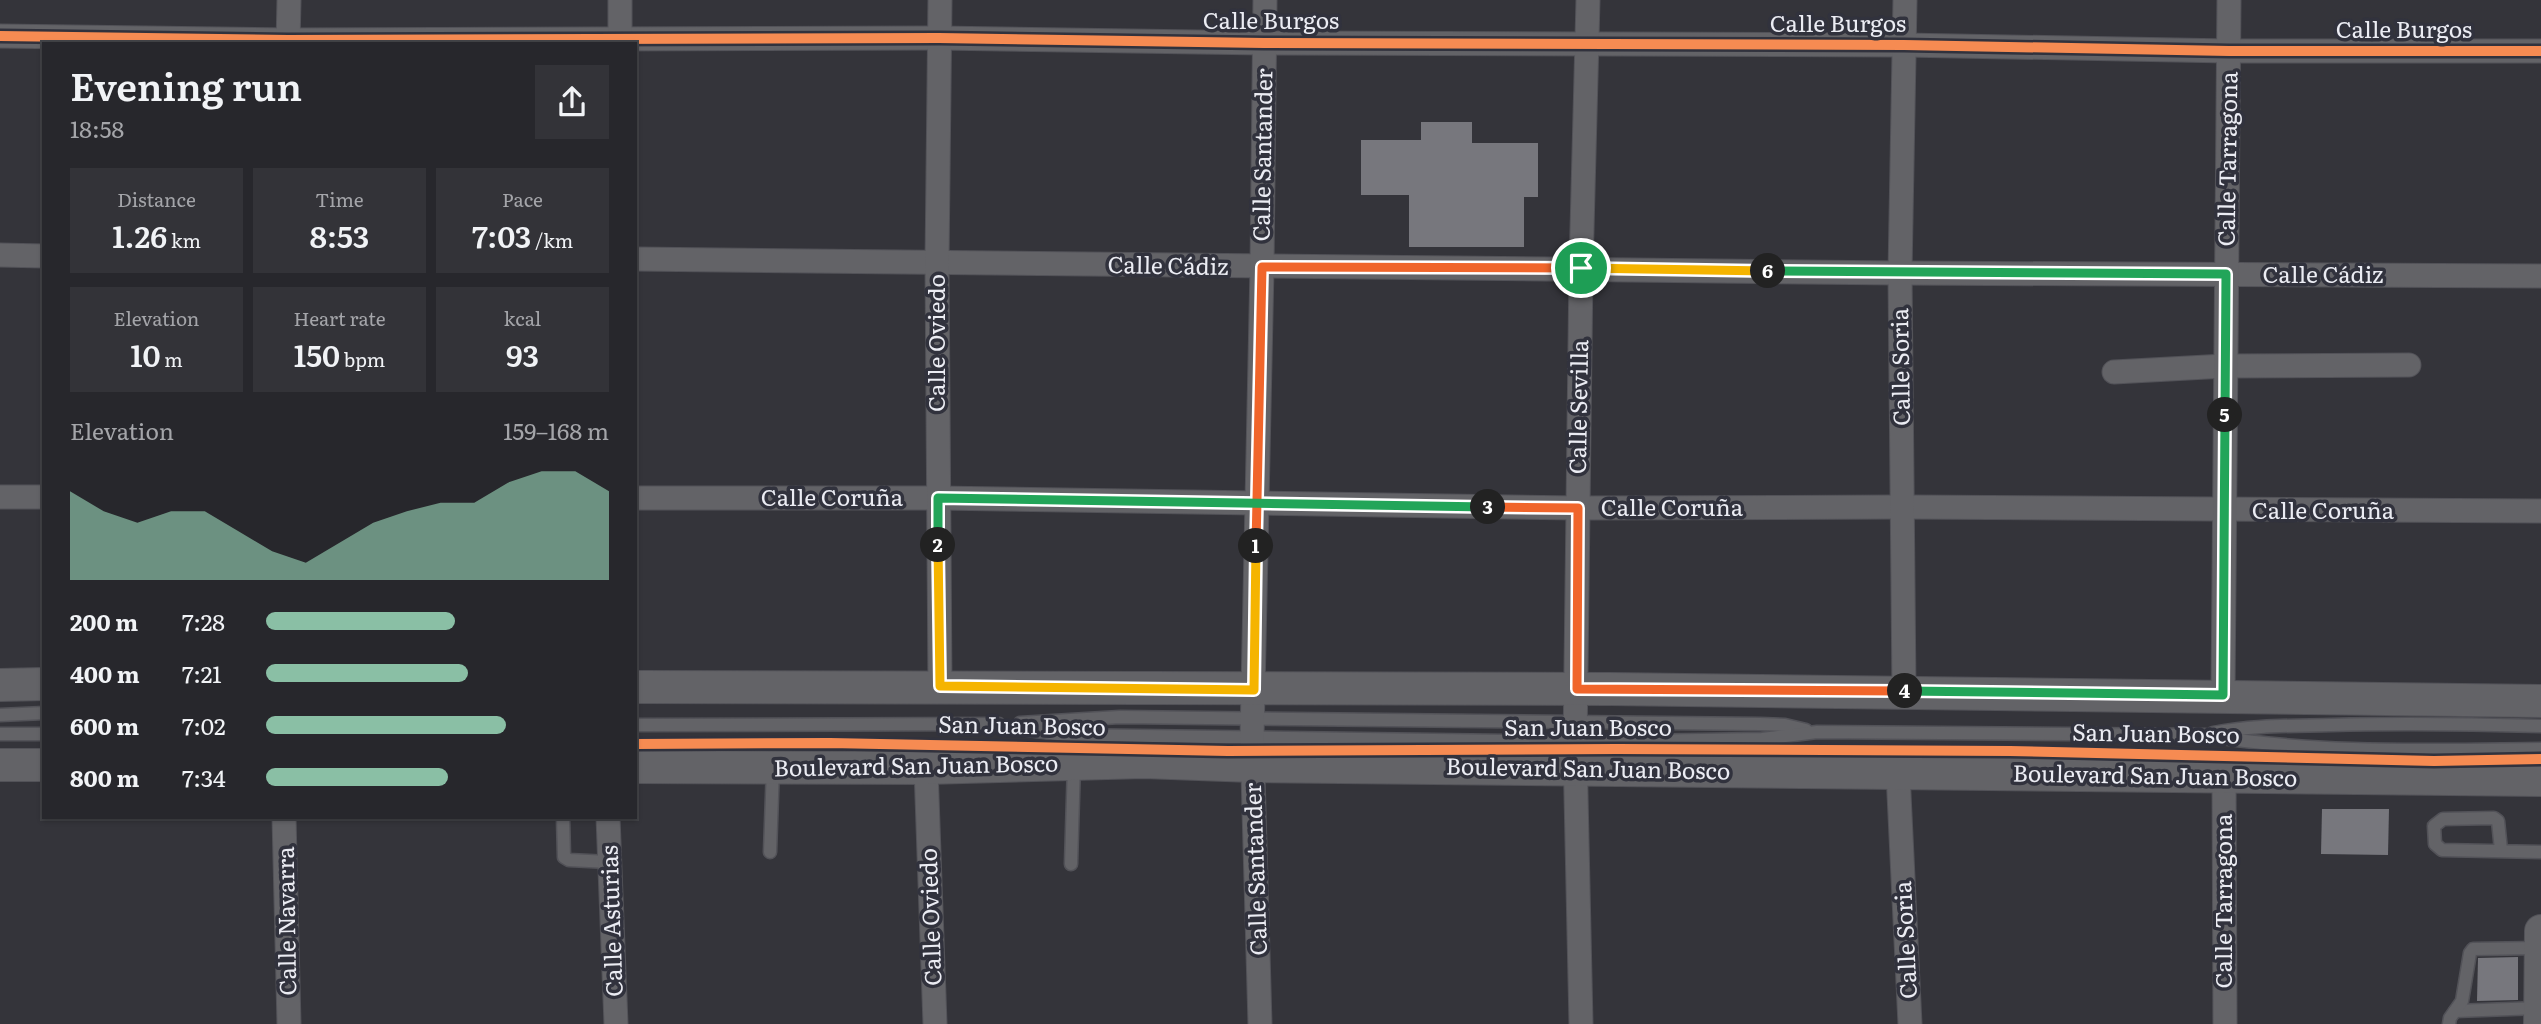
<!DOCTYPE html>
<html lang="en">
<head>
<meta charset="utf-8">
<style>
  body { margin:0; font-family:Literata,serif; background:#333338; color:#f1f3f6; height:100vh; display:flex; flex-direction:column; font-size:26px; white-space:nowrap }
  * { box-sizing:border-box; margin:0 }
  p { font-size:23px; color:#a4a5a9 }
  .icon { flex:none; width:38px; height:38px; fill:none; stroke:currentColor; stroke-width:2; stroke-linecap:round; stroke-linejoin:round }
  .map { position:relative; flex:1; overflow:hidden }
  .details { position:absolute; left:42px; top:42px; width:595px; height:777px; display:flex; flex-direction:column; background:#27272c; border-radius:0px; box-shadow:0 2px 5px #0004,0 0 0 2px #434448 }
  .details>* { flex:none }
  .pin { position:absolute; display:grid; place-items:center; width:60px; height:60px; color:#fff; margin:-30px; border:4px solid #fff; border-radius:50%; box-shadow:0 2px 7px #0007 }
  .km { position:absolute; width:35px; height:35px; margin:-18px; border-radius:50%; background:#222; color:#fff; font-size:19px; line-height:35px; text-align:center }
  .round { display:grid; place-items:center; flex:none; width:74px; height:74px; border-radius:0px; background:#333338 }
  .headline { display:flex; align-items:center; justify-content:space-between; height:119px; padding:0 28px }
  h1 { font-size:38px; font-weight:600; line-height:52px }
  .figures { display:grid; grid-template-columns:repeat(3,1fr); gap:10px; height:119px; padding:7px 28px }
  .figures div { display:grid; align-content:center; border-radius:0px; background:#333338; text-align:center }
  .figures b { font-size:30px; font-weight:600 }
  .figures small { font-size:19px; font-weight:400 }
  .figures p { font-size:19px }
  .chart { height:196px; padding:14px 28px }
  .chart p { display:flex; justify-content:space-between }
  .chart svg { width:100%; height:126px; margin-top:7px; fill:#8abfa5; opacity:.7 }
  ul { padding:0 28px; list-style:none; font-size:23px }
  li { display:grid; grid-template-columns:112px 84px 1fr; align-items:center; height:52px }
  li i { height:18px; border-radius:9px; background:#8abfa5 }
  .map>svg:first-child { display:block }
</style>
</head>
<body>
<div class="map">
<svg width="2541" height="1024" viewBox="0 0 2541 1024">
  <rect width="100%" height="100%" fill="#34343a"/>
  <g fill="#77777d">
    <path d="M1421,122H1472V143H1538V197H1524V247H1409V195H1361V140H1421Z"/>
    <path d="M2322,809H2389L2388,855L2321,854Z"/>
    <path d="M2518,957V1000L2477,1001L2478,958Z"/>
  </g>
  <g fill="none" stroke-linecap="round" stroke-linejoin="round">
    <defs>
      <g id="lane">
        <path d="M0,715L44,713"/>
        <path d="M1020,723L1120,717L1760,724L1785,725L1806,730"/>
        <path d="M635,725L999,724"/>
        <path d="M993,725L1065,735L1576,742L1762,739L1817,732L2204,735C2315,754 2429,750 2541,749"/>
        <path d="M2213,733C2252,725 2291,726 2331,725C2401,723 2471,724 2541,726"/>
        <path d="M0,734H44"/>
        <path d="M563,817L564,857L569,860L609,862"/>
        <path d="M2501,850L2498,821L2494,818L2443,819L2434,826L2435,844L2442,850L2541,852"/>
        <path d="M770,852L773,767"/>
        <path d="M1071,864L1074,764"/>
        <path d="M2455,1011L2539,1008"/>
        <path d="M2449,1024L2450,1018L2462,1001L2470,953L2473,949L2539,948"/>
      </g>
      <g id="street">
        <path d="M0,36L288,40L939,38L1264,43L1904,45L2229,51H2541"/>
        <path d="M288,44L289,0"/>
        <path d="M620,44V0"/>
        <path d="M0,255L44,256"/>
        <path d="M635,259L1900,273L2541,276"/>
        <path d="M2114,372L2225,366L2409,365"/>
        <path d="M0,497H44"/>
        <path d="M635,498H938L1578,508L1903,507L2541,511"/>
        <path d="M940,686L937,263L940,0"/>
        <path d="M1904,691L1900,273L1905,0"/>
        <path d="M2223,695L2229,0"/>
        <path d="M926,768L935,1024"/>
        <path d="M1898,773L1910,1024"/>
        <path d="M2224,777L2225,1024"/>
        <path d="M284,817L289,1024"/>
        <path d="M608,817L616,1024"/>
        <path d="M1260,1024L1252,738L1262,267L1265,0"/>
        <path d="M1581,1024L1575,749L1581,268L1588,0"/>
      </g>
      <g id="secondary">
        <path d="M0,685L44,684"/>
        <path d="M635,687L1611,689L2541,701"/>
        <path d="M0,765H44"/>
        <path d="M635,767L926,768L1144,762L1253,766L2541,780"/>
        <path d="M2540,1024L2541,931"/>
      </g>
    </defs>
    <use href="#lane" stroke="#525258" stroke-width="15"/>
    <use href="#street" stroke="#525258" stroke-width="25"/>
    <use href="#secondary" stroke="#525258" stroke-width="34"/>
    <use href="#lane" stroke="#636367" stroke-width="12"/>
    <use href="#street" stroke="#636367" stroke-width="23"/>
    <use href="#secondary" stroke="#636367" stroke-width="32"/>
    <defs>
      <g id="cycleway">
        <path d="M0,36L288,40L939,38L1264,43L1904,45L2229,51H2541"/>
        <path d="M635,744L830,743L1228,751L1617,749L2010,751L2434,761L2541,759"/>
      </g>
    </defs>
    <use href="#cycleway" stroke="#31323d" stroke-width="15"/>
    <use href="#cycleway" stroke="#f68b52" stroke-width="10"/>
  </g>
  <g fill="none" stroke-linecap="round" stroke-linejoin="round">
    <defs>
      <path id="split-1" d="M1256,546L1262,267L1581,268"/>
      <path id="split-2" d="M938,545L940,686L1254,690L1256,546"/>
      <path id="split-3" d="M938,545V498L1488,507"/>
      <path id="split-4" d="M1488,507L1578,508L1577,689L1905,691"/>
      <path id="split-5" d="M1905,691L2223,695L2225,415"/>
      <path id="split-6" d="M1768,271L2226,274L2225,415"/>
      <path id="split-7" d="M1581,268L1768,271"/>
    </defs>
    <use href="#split-1" stroke="#fff" stroke-width="14"/>
    <use href="#split-2" stroke="#fff" stroke-width="14"/>
    <use href="#split-3" stroke="#fff" stroke-width="14"/>
    <use href="#split-4" stroke="#fff" stroke-width="14"/>
    <use href="#split-5" stroke="#fff" stroke-width="14"/>
    <use href="#split-6" stroke="#fff" stroke-width="14"/>
    <use href="#split-7" stroke="#fff" stroke-width="14"/>
    <use href="#split-1" stroke="#f0652b" stroke-width="9"/>
    <use href="#split-2" stroke="#f5b400" stroke-width="9"/>
    <use href="#split-3" stroke="#22a559" stroke-width="9"/>
    <use href="#split-4" stroke="#f0652b" stroke-width="9"/>
    <use href="#split-5" stroke="#22a559" stroke-width="9"/>
    <use href="#split-6" stroke="#22a559" stroke-width="9"/>
    <use href="#split-7" stroke="#f5b400" stroke-width="9"/>
  </g>
  <g text-anchor="middle" stroke-width="7" stroke-linejoin="round" paint-order="stroke">
    <g font-size="23" fill="#ebecf3" stroke="#31323d">
      <text x="1271" y="29">Calle Burgos</text>
      <text x="1838" y="32">Calle Burgos</text>
      <text x="2404" y="38">Calle Burgos</text>
      <text transform="translate(1263 155) rotate(-89)" y="8">Calle Santander</text>
      <text transform="translate(2228 159) rotate(-89)" y="8">Calle Tarragona</text>
      <text transform="translate(1168 266) rotate(1)" y="8">Calle Cádiz</text>
      <text x="2323" y="283">Calle Cádiz</text>
      <text transform="translate(937 343) rotate(-90)" y="8">Calle Oviedo</text>
      <text transform="translate(1901 367) rotate(-91)" y="8">Calle Soria</text>
      <text transform="translate(1579 407) rotate(-89)" y="8">Calle Sevilla</text>
      <text x="832" y="506">Calle Coruña</text>
      <text x="1672" y="516">Calle Coruña</text>
      <text x="2323" y="519">Calle Coruña</text>
      <text transform="translate(1022 726) rotate(1)" y="8">San Juan Bosco</text>
      <text x="1588" y="736">San Juan Bosco</text>
      <text transform="translate(2156 734) rotate(1)" y="8">San Juan Bosco</text>
      <text transform="translate(916 766) rotate(-1)" y="8">Boulevard San Juan Bosco</text>
      <text transform="translate(1588 769) rotate(1)" y="8">Boulevard San Juan Bosco</text>
      <text transform="translate(2155 776) rotate(1)" y="8">Boulevard San Juan Bosco</text>
      <text transform="translate(1256 869) rotate(-92)" y="8">Calle Santander</text>
      <text transform="translate(2224 901) rotate(-90)" y="8">Calle Tarragona</text>
      <text transform="translate(931 917) rotate(-92)" y="8">Calle Oviedo</text>
      <text transform="translate(287 921) rotate(-91)" y="8">Calle Navarra</text>
      <text transform="translate(612 921) rotate(-92)" y="8">Calle Asturias</text>
      <text transform="translate(1906 940) rotate(-93)" y="8">Calle Soria</text>
    </g>
  </g>
</svg>
<div class="pin" style="left:1581px;top:268px;background:#1e9e55"><svg class="icon" aria-label="arrive" viewBox="0 0 24 24"><path d="M6 21V4h12l-3 4 3 4H6"/></svg></div>
<b class="km" style="left:1256px;top:546px">1</b>
<b class="km" style="left:938px;top:545px">2</b>
<b class="km" style="left:1488px;top:507px">3</b>
<b class="km" style="left:1905px;top:691px">4</b>
<b class="km" style="left:2225px;top:415px">5</b>
<b class="km" style="left:1768px;top:271px">6</b>
<section class="details">
<div class="headline"><div><h1>Evening run</h1><p>18:58</p></div><a class="round"><svg class="icon" aria-label="share" viewBox="0 0 24 24"><path d="M12 15V3M7 8l5-5 5 5M5 13v7h14v-7"/></svg></a></div>
<div class="figures">
<div><p>Distance</p><b>1.26<small> km</small></b></div>
<div><p>Time</p><b>8:53</b></div>
<div><p>Pace</p><b>7:03<small> /km</small></b></div>
</div>
<div class="figures">
<div><p>Elevation</p><b>10<small> m</small></b></div>
<div><p>Heart rate</p><b>150<small> bpm</small></b></div>
<div><p>kcal</p><b>93</b></div>
</div>
<div class="chart"><p><span>Elevation</span>159–168 m</p>
<svg viewBox="0 0 160 44" preserveAspectRatio="none"><path d="M0 44V13L10 20L20 24L30 20L40 20L50 27L60 34L70 38L80 31L90 24L100 20L110 17L120 17L130 10L140 6L150 6L160 13V44z"/></svg>
</div>
<ul>
<li><b>200 m</b>7:28<i style="width:55%"></i></li>
<li><b>400 m</b>7:21<i style="width:59%"></i></li>
<li><b>600 m</b>7:02<i style="width:70%"></i></li>
<li><b>800 m</b>7:34<i style="width:53%"></i></li>
</ul>
</section>
</div>
</body>
</html>
